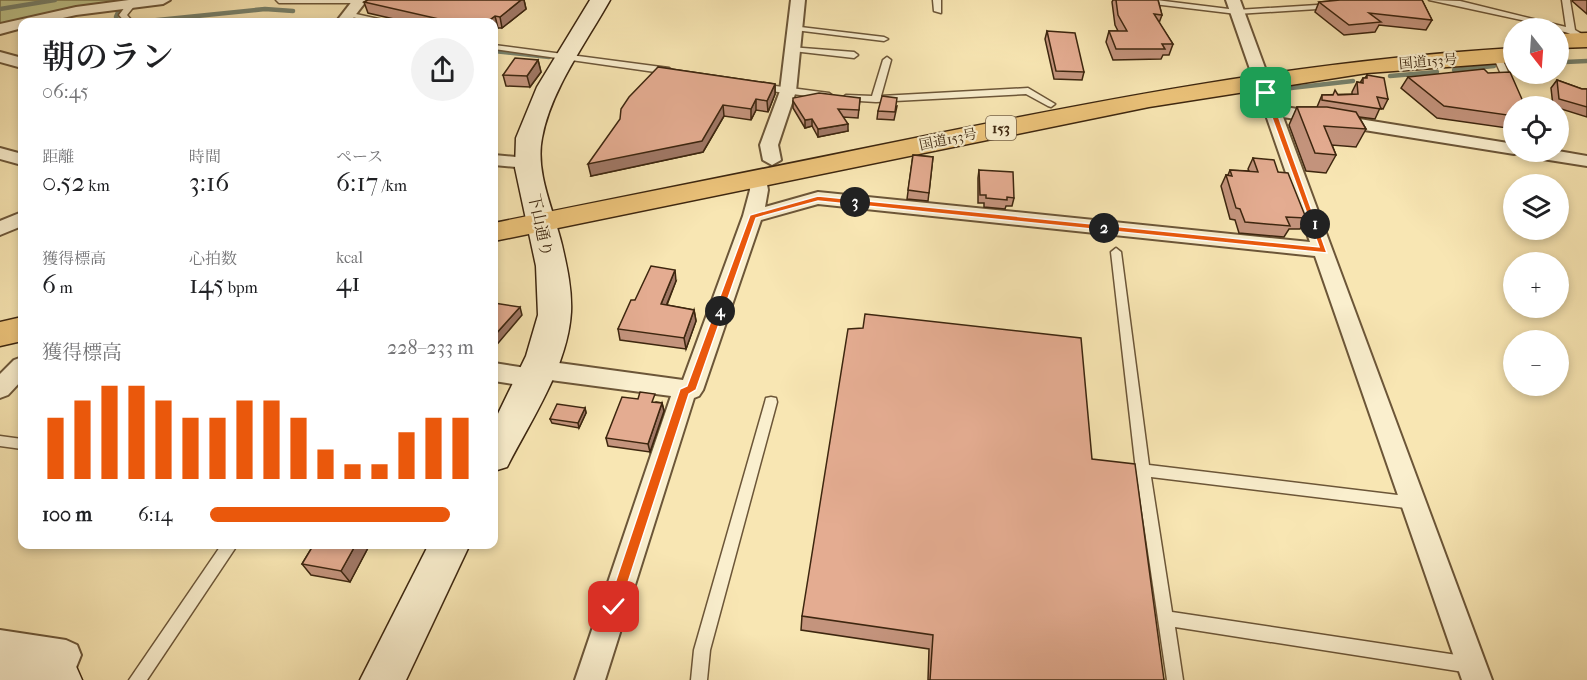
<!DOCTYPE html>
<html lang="ja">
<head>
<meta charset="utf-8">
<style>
  body { margin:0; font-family:"IM FELL French Canon","Noto Serif JP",serif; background:#f2f2f2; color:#202124; height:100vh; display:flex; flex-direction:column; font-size:22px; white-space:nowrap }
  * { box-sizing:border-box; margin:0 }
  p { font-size:20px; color:#757577 }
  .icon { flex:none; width:33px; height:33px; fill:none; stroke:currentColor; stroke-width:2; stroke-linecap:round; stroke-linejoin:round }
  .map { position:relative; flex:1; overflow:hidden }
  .details { position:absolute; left:18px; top:18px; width:480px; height:531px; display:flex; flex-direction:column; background:#fff; border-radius:12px; box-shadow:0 3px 9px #0003 }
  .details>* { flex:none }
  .needle { width:39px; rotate:163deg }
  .fabs { position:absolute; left:1503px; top:18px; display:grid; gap:12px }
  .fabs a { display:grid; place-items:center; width:66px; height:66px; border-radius:50%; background:#fff; box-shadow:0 3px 9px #0003; font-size:30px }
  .pin { position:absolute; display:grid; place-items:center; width:51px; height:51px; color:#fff; margin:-26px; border-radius:12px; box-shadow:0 3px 9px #0006 }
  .km { position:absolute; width:30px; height:30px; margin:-15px; border-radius:50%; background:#222; color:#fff; font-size:16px; line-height:30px; text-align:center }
  .round { display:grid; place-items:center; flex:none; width:63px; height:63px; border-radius:32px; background:#f2f2f2 }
  .headline { display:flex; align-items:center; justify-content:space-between; height:102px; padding:0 24px }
  h1 { font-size:33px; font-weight:600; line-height:45px }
  .metrics { display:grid; grid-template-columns:repeat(3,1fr); gap:9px; height:102px; padding:6px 24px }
  .metrics div { display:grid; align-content:center }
  .metrics b { font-size:26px; font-weight:600 }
  .metrics small { font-size:16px; font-weight:400 }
  .metrics p { font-size:16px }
  .chart { height:168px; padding:12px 24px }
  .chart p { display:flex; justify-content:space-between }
  .chart svg { width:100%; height:108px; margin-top:6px; stroke:#ea580c; stroke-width:6 }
  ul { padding:0 24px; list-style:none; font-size:20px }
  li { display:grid; grid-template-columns:96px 72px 1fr; align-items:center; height:45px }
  li i { height:15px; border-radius:8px; background:#ea580c }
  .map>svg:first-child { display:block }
</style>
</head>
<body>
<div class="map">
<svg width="1587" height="680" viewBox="0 0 1587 680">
  <rect width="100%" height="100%" fill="#f8e6b3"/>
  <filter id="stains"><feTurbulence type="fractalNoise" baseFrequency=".00333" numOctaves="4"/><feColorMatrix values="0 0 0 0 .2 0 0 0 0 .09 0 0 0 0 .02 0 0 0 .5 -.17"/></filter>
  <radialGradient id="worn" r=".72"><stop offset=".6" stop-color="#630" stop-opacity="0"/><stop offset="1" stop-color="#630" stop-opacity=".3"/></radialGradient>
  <path fill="#bec48b" stroke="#7e754d" stroke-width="1.5" d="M0,0H129L121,7L76,11L0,29Z"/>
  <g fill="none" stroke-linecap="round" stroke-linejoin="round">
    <g stroke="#77826d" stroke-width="4.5">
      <path d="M0,9L55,0"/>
      <path d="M355,20L365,22"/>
      <path d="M118,21L116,17L119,10"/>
      <path d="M138,22L265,9L293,11"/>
      <path d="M494,51L549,57"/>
      <path d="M1565,62L1587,61"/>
      <path d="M1454,70L1494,66"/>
      <path d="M1390,76L1437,72"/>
      <path d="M1282,105L1279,96L1291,88L1353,81"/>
    </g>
    <defs>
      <g id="lane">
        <path d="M276,0H362L363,1L359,3H279Z"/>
        <path d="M933,0H941V13L934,11Z"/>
        <path d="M1133,0H1156L1237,10L1333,4L1337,6L1333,8L1237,14L1137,2Z"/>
        <path d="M1429,0L1460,1L1566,27L1562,0H1570L1575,30L1587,37V42L1568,33L1558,30V28Z"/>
        <path d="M128,3L135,5L127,15L133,22H125L119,15Z"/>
        <path d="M347,12L383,20L387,22H375L347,16Z"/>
        <path d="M792,26L884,37L888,39L884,41L795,30H792Z"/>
        <path d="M494,45L669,68L673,71L669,74L494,49Z"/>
        <path d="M790,47L854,52L858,55L854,58L793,51L789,49Z"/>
        <path d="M1494,54L1501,56L1523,106H1515L1493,56Z"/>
        <path d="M887,57L891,60L881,96L1028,88L1055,104L1051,107L1048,106L1026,94L876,102L843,100L842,98L846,95L872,96L883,60Z"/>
        <path d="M760,84L829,93L833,96L829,99L757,89L756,87Z"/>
        <path d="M1116,248L1121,252L1149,465L1414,497L1419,499L1421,503L1419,507L1414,509L1151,477L1172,612L1470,657L1476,659L1478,665L1476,671L1470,673L1175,627L1183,680H1167L1136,470L1111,252Z"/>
        <path d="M771,397L776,398L777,402L710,650L707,680H691L694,650L765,402L766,398Z"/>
        <path d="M0,436L22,439V449L0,446Z"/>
        <path d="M222,544H238L147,680H129Z"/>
      </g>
      <g id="street">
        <path d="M129,0H170L163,4L76,15L45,22H22V28L0,34V24L76,7Z"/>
        <path d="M353,0H367L350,22H336Z"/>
        <path d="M791,0H805L796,91L778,145L781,160L772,165L763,160L760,145L780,91Z"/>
        <path d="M1226,0H1240L1279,106L1514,144V152H1521L1514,154L1283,117L1492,680H1462L1315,256L818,204L761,220L703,390L699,396L694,398L605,680H575L671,396L543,379L540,384L532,387L494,381V363L526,368L529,363L537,360L683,380L743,216L750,190L748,179L757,173L766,179L768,190L765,207L818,192L1310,242Z"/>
        <path d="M0,52L22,58V68L0,62Z"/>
        <path d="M0,148L22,154V165L0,159Z"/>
        <path d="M1558,151L1587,156V166L1530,157L1521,152Z"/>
        <path d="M494,155L527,158L536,163L527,168L494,165Z"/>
        <path d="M22,212V226L0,235V221Z"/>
        <path d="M22,357V380L8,395L0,398V374L14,360Z"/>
        <path d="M0,630L66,640L77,645L81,655L71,680H41L46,666L0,658Z"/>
      </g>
      <g id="secondary">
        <path d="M590,0H610C586,43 551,89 542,138C535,173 554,211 562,245C567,267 572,289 571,312C568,366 531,420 507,467L494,471V422L526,356L538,315L536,266L515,168L516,138L537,87Z"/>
        <path d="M429,544H470L406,680H360Z"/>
        <path d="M0,649L59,658L75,664L82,680H0Z"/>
      </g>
      <g id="highway">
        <path d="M1587,33V47L1558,48V34Z"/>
        <path d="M1514,48V62L1367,73L1149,107L494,241V223C620,197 746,173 871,147C1084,103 1296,61 1514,48Z"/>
        <path d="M22,317V341L0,346V322Z"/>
      </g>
    </defs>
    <use href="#lane" stroke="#6c5638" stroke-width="3"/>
    <use href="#street" stroke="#6c5638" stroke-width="4"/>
    <use href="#secondary" stroke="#3d260f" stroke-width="3"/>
    <use href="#highway" stroke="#3d260f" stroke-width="3"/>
    <use href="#lane" fill="#faefce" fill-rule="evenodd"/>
    <use href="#street" fill="#faefce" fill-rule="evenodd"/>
    <use href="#secondary" fill="#faefce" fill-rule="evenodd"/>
    <use href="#highway" fill="#ecc37a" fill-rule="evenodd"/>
  </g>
  <g fill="#c4947d" stroke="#3d260f" stroke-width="1.5">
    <path d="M368,0H524L526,9L502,28H498L494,31V22H407L368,13L364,2Z"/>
    <path d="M1113,0H1158L1162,15L1159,23L1173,44L1169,55H1163L1161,59L1113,60L1106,42L1109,31H1118L1115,25L1112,2Z"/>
    <path d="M1329,0H1422L1432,20L1426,30L1379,25L1375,32L1344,35L1315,12L1319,2L1331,1Z"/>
    <path d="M1573,0H1587V14L1572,1Z"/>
    <path d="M1047,31L1084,72L1082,80L1054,79L1045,39Z"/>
    <path d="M538,60L541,72L530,87L506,86L503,75Z"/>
    <path d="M658,67L775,84V94L768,112L756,110L751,120L724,116L703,152L591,176Z"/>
    <path d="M1367,75L1388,99L1383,109L1380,108L1375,119L1359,117L1366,129L1356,147L1332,145L1336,155L1326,173L1306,171L1289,125L1297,107H1317L1322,95L1352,94V92L1357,82L1360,83L1363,78H1365Z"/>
    <path d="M1408,77L1514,106V129L1437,118L1401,88Z"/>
    <path d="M1557,80L1582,89H1587V117L1558,108V106H1553L1551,88Z"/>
    <path d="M860,98L858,118L843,117L848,131L818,137L812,126L805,128L793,108V101Z"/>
    <path d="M897,106L894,120L877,119L878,111Z"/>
    <path d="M913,155L933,157L928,201L907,199Z"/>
    <path d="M1253,158L1278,172L1306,218L1300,229H1289L1284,237L1239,233L1235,220L1230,219L1221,186L1226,175H1228L1230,170L1249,171L1248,169Z"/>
    <path d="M979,170L1014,198L1012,206H1006L1005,209L984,207V203H978V178Z"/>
    <path d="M676,281L667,305L694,310L696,321L686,349L620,340L618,329L635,300Z"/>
    <path d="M656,402L662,403L664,411L650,452L608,446L606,438Z"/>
    <path d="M585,408L586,413L579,428L552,423L550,419Z"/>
    <path d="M1092,459L1164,680H928L929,649L801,630L802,616Z"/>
    <path d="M314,544H370L350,582L311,575L302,564Z"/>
  </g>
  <g fill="#a07866" stroke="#3d260f" stroke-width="1.5">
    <path d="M521,0H524L526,9L502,28L500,17Z"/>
    <path d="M495,16L498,28L494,31V22H487Z"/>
    <path d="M538,60L541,72L530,87L527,76Z"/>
    <path d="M775,84V94L768,112L767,101Z"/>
    <path d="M756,99V110L751,120V109Z"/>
    <path d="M723,105L724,116L703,152L591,176L588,164Z"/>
    <path d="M812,119V126L805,128V120Z"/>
    <path d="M848,124V131L818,137V129Z"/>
    <path d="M675,270L676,281L662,316L661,304Z"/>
    <path d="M520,307L522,315L494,348V336Z"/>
    <path d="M694,310L696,321L686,349L684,338Z"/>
    <path d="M662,403L664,411L650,452L648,444Z"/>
    <path d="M585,408L586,413L579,428L578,423Z"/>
    <path d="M356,544H370L350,582L341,571Z"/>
  </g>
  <g fill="#e4ac91" stroke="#3d260f" stroke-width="1.5">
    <path d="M368,0H521L500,17L495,16L487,22H452L364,2Z"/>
    <path d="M1116,0H1158L1162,15L1154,14L1173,44H1162L1165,49H1116L1109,31H1127L1118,15Z"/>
    <path d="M1340,0H1422L1432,20L1369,13L1381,22L1349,25L1319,2Z"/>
    <path d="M1047,31L1075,33L1084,72L1056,71Z"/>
    <path d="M515,58L538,60L527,76L503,75Z"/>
    <path d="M658,67L775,84L767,101L756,99L751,109L723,105L702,141L588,164L620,119L621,109L629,97Z"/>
    <path d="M1484,69L1488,73L1510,72L1525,106H1514V116L1444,106L1408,77Z"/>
    <path d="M1367,75L1384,78L1388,99L1377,97L1381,109L1322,100V95H1333L1335,90L1338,95L1358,94L1357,82L1363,83V78H1367Z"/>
    <path d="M1557,80L1582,89H1587V107L1559,99Z"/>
    <path d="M819,93L860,98L859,110L838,109L848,124L818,129L812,119L805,120L793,101V98Z"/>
    <path d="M882,96L897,98L895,112L878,111Z"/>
    <path d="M1297,107H1327L1356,112L1366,129L1324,126L1336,155L1315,153Z"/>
    <path d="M913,155L933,157L929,193L908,190Z"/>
    <path d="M1253,158L1274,160L1278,172L1288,173L1306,218L1286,217L1290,226L1245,222L1240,209L1236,208L1226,175L1232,176L1230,170L1258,172Z"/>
    <path d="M979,170L1013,172L1014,198L1007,197V200L986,198V195H980Z"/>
    <path d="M651,266L675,270L661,304L694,310L684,338L618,329L631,300H635Z"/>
    <path d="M494,303L520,307L494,336Z"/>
    <path d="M865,314L1081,338L1092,459L1135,464L1164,680H930L933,635L802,616L848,329L863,328Z"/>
    <path d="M640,392L655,394L652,402L662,403L648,444L606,438L622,397L638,399Z"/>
    <path d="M557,404L585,408L578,423L550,419Z"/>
    <path d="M314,544H356L341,571L302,564Z"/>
  </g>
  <path fill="#ea580c" stroke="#fff" stroke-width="1.5" d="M1266,90L1270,93L1327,253L818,201L756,218L696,390L689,394L620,607L614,613L609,612L607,607L680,389L687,386L750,215L818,196L1319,247L1263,93Z"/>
  <g text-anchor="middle" stroke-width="4.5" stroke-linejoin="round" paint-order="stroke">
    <g font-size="14" fill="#3d260f" stroke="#faefce">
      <text transform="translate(1428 61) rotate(-5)" y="5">国道153号</text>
      <text transform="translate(948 139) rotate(-12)" y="5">国道153号</text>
    </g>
    <rect fill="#faefce" stroke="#766248" stroke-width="1.5" x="986" y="116" width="30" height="24" rx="4.5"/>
    <g font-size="15" font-weight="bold" fill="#3d260f">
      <text x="1001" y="133">153</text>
    </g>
    <g font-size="16" fill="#3d260f" stroke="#faefce">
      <text transform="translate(541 225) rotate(78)" y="6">下山通り</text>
    </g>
  </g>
  <rect width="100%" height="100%" filter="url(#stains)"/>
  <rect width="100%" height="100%" fill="url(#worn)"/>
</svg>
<div class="fabs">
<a><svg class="needle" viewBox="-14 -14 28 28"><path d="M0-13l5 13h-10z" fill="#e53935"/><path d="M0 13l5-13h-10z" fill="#757577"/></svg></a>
<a><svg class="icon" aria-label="locate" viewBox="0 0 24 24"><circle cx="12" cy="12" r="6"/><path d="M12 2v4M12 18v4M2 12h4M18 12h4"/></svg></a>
<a><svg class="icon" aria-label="layers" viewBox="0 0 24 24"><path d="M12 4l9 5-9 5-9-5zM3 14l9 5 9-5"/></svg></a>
<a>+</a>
<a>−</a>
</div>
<div class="pin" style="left:1266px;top:93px;background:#1e9e55"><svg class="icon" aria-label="arrive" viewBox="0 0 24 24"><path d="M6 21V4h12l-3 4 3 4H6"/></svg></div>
<div class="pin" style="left:614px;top:607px;background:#d93025"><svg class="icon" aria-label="check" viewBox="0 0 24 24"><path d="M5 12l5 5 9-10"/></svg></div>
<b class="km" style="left:1315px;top:224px">1</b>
<b class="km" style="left:1104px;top:228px">2</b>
<b class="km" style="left:855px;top:202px">3</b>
<b class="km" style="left:720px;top:311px">4</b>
<section class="details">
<div class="headline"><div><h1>朝のラン</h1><p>06:45</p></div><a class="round"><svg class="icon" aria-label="share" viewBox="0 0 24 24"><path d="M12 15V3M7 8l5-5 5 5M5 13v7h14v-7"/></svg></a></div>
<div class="metrics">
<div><p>距離</p><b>0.52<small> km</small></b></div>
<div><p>時間</p><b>3:16</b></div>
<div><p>ペース</p><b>6:17<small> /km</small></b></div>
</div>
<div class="metrics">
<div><p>獲得標高</p><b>6<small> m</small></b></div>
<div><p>心拍数</p><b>145<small> bpm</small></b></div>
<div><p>kcal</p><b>41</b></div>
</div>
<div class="chart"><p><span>獲得標高</span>228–233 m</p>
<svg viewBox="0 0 160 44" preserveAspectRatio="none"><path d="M5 44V19M15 44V12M25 44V6M35 44V6M45 44V12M55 44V19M65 44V19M75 44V12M85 44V12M95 44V19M105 44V32M115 44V38M125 44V38M135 44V25M145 44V19M155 44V19"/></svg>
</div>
<ul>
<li><b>100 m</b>6:14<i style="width:91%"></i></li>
</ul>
</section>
</div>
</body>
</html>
